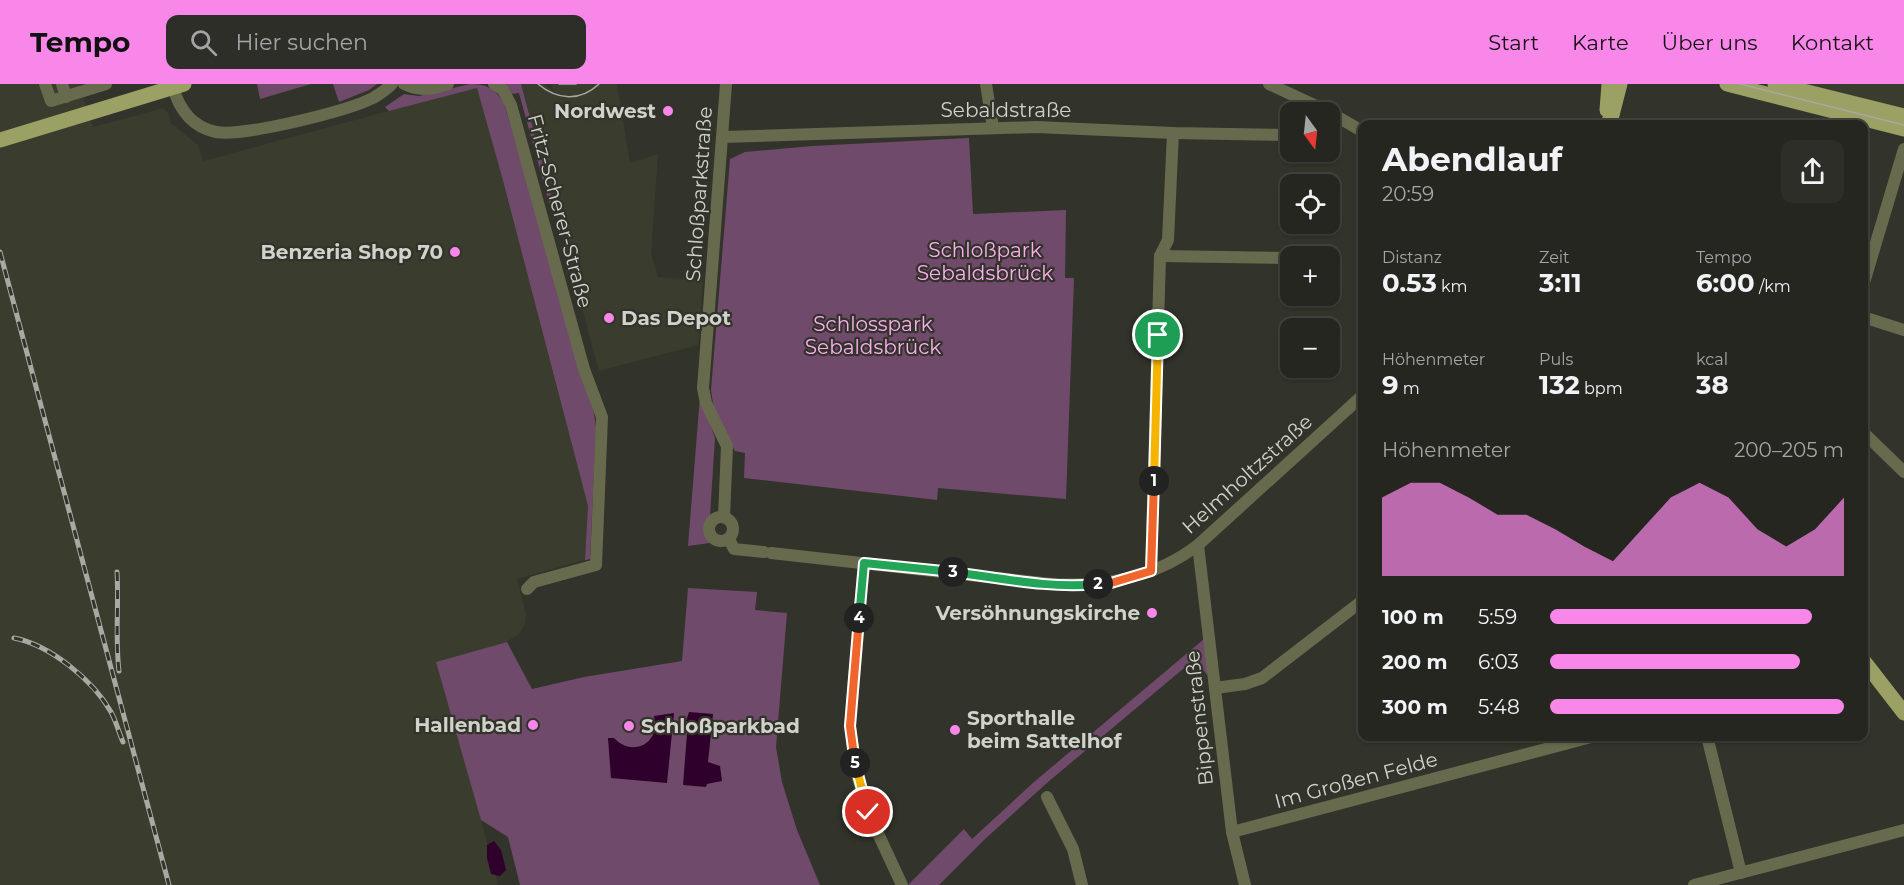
<!DOCTYPE html>
<html lang="de">
<head>
<meta charset="utf-8">
<style>
  body { margin:0; font-family:Montserrat,sans-serif; background:#2e2e29; color:#f1f3f6; height:100vh; display:flex; flex-direction:column; font-size:22px; white-space:nowrap }
  * { box-sizing:border-box; margin:0 }
  p { font-size:20px; color:#a4a5a5 }
  .icon { flex:none; width:33px; height:33px; fill:none; stroke:currentColor; stroke-width:2; stroke-linecap:round; stroke-linejoin:round }
  .map { position:relative; flex:1; overflow:hidden }
  .drawer { position:absolute; left:1358px; top:36px; width:510px; height:621px; display:flex; flex-direction:column; background:#262620; border-radius:12px; box-shadow:0 2px 4px #0004,0 0 0 2px #42433e }
  .drawer>* { flex:none }
  .needle { width:39px; rotate:165deg }
  .fabs { position:absolute; left:1280px; top:18px; display:grid; gap:12px }
  .fabs a { display:grid; place-items:center; width:60px; height:60px; border-radius:12px; background:#262620; box-shadow:0 2px 4px #0004,0 0 0 2px #42433e; font-size:30px }
  .pin { position:absolute; display:grid; place-items:center; width:51px; height:51px; color:#fff; margin:-26px; border:3px solid #fff; border-radius:50%; box-shadow:0 2px 6px #0007 }
  .km { position:absolute; width:30px; height:30px; margin:-15px; border-radius:50%; background:#222; color:#fff; font-size:16px; line-height:30px; text-align:center }
  .round { display:grid; place-items:center; flex:none; width:63px; height:63px; border-radius:12px; background:#2e2e29 }
  .headline { display:flex; align-items:center; justify-content:space-between; height:102px; padding:0 24px }
  h1 { font-size:33px; font-weight:700; line-height:45px }
  .figures { display:grid; grid-template-columns:repeat(3,1fr); gap:9px; height:102px; padding:6px 24px }
  .figures div { display:grid; align-content:center }
  .figures b { font-size:26px; font-weight:700 }
  .figures small { font-size:16px; font-weight:400 }
  .figures p { font-size:16px }
  .chart { height:168px; padding:12px 24px }
  .chart p { display:flex; justify-content:space-between }
  .chart svg { width:100%; height:108px; margin-top:6px; fill:#f987e9; opacity:.7 }
  ul { padding:0 24px; list-style:none; font-size:20px }
  li { display:grid; grid-template-columns:96px 72px 1fr; align-items:center; height:45px }
  li i { height:15px; border-radius:8px; background:#f987e9 }
  header { display:flex; align-items:center; gap:36px; box-sizing:border-box; height:84px; padding:0 30px; background:#f987e9; color:#111 }
  header strong { font-size:28px }
  nav { display:flex; gap:33px; margin-inline-start:auto; font-size:21px }
  .search { width:420px; height:54px; background:#2e2e29; display:flex; align-items:center; gap:15px; box-sizing:border-box; padding:0 21px; border-radius:12px; color:#a4a5a5; font-size:22px }
  .map>svg:first-child { display:block }
</style>
</head>
<body>
<header>
<strong>Tempo</strong>
<div class="search"><svg class="icon" aria-label="search" viewBox="0 0 24 24"><circle cx="10" cy="10" r="6"/><path d="M15 15l6 6"/></svg>Hier suchen</div>
<nav><a>Start</a><a>Karte</a><a>Über uns</a><a>Kontakt</a></nav>
</header>
<div class="map">
<svg width="1904" height="801" viewBox="0 0 1904 801">
  <rect width="100%" height="100%" fill="#32332a"/>
  <g fill="#3a3c2d">
    <path d="M0,0H79L93,43L163,24L168,29L171,39L198,61L203,77L477,3L502,93L588,422L585,476L517,495L526,531L525,540L519,550L507,558L436,578L471,698L498,801H0Z"/>
    <path d="M521,0H544L554,7L551,0H617L630,79L658,70L651,170L658,193L703,197L698,261L599,287Z"/>
    <path d="M1806,0H1904V30Z"/>
  </g>
  <g fill="#704a6a">
    <path d="M257,0H311L260,15Z"/>
    <path d="M333,0H377L369,6L339,18Z"/>
    <path d="M470,0C487,0 495,5 504,19L594,329L596,344L590,475L585,476L588,422L502,93L477,4L389,27L385,23L404,10L419,12Z"/>
    <path d="M502,0H521L553,119H549L519,9L510,10Z"/>
    <path d="M969,54L973,130L1066,126L1065,194H1074L1066,415L938,404L937,416L744,394L745,369L735,367C723,347 713,329 711,306L730,75L745,68L812,62Z"/>
    <path d="M700,312L715,354L710,432L708,440L710,459L688,462Z"/>
    <path d="M688,504L757,508L755,526L787,529L776,663L782,698L797,746L820,801H520L508,753L481,736L436,578L507,558L532,605L584,593L682,577Z"/>
    <path d="M1204,555L1207,578V591L1195,575L1048,698L985,755L939,801H908L964,745L972,755L1034,698Z"/>
  </g>
  <g fill="#2f002b">
    <path d="M689,628L713,630L708,678L720,682L722,697L707,700L706,703L683,701L688,637H686Z"/>
    <path d="M674,629L667,699L611,694L608,654H614C633,674 661,659 654,632Z"/>
    <path d="M494,757L501,766L506,786L500,792L491,790L487,774V761Z"/>
  </g>
  <g fill="none" stroke-linecap="round" stroke-linejoin="round">
    <g stroke="#676a4d" stroke-width="12">
      <path d="M45,0L51,17L106,0"/>
      <path d="M62,0L66,13"/>
      <path d="M172,0C178,23 191,43 216,48C244,53 347,27 373,14C380,10 386,6 392,0"/>
      <path d="M404,0C420,8 433,5 448,0"/>
      <path d="M494,0L503,6L511,21L584,285L602,333L596,481L534,498L527,505"/>
      <path d="M986,0L993,44"/>
      <path d="M1269,0L1329,28L1362,47"/>
      <path d="M723,53L1036,43L1173,49L1290,51"/>
      <path d="M1160,172L1290,174"/>
      <path d="M1863,202L1904,65"/>
      <path d="M1863,233L1904,246"/>
      <path d="M1863,348L1904,388"/>
      <circle cx="721" cy="445" r="12"/>
      <path d="M724,433L727,362L706,319L703,304L726,0"/>
      <path d="M729,455L734,465L764,468"/>
      <path d="M1198,461L1232,748L1245,801"/>
      <path d="M771,469L1051,500C1105,503 1155,494 1198,461L1362,312"/>
      <path d="M864,479L850,642L856,687L868,728L902,801"/>
      <path d="M1151,487L1160,172L1168,156L1173,49"/>
      <path d="M1215,604L1245,600L1262,594L1362,517"/>
      <path d="M1707,652L1741,789"/>
      <path d="M1047,713L1073,765L1082,801"/>
      <path d="M1232,748L1595,652"/>
      <path d="M1694,801L1904,746"/>
    </g>
    <g stroke="#9ba164" stroke-width="15">
      <path d="M1727,0L1904,45"/>
      <path d="M1775,0L1904,32"/>
      <path d="M1607,26L1609,0"/>
      <path d="M1608,39L1612,31L1620,0"/>
      <path d="M1863,576L1904,629"/>
    </g>
    <g stroke="#a8a9a2" stroke-width="1.5">
      <path d="M538,0C557,16 580,18 599,0"/>
      <path d="M559,0H576"/>
      <path d="M1740,0L1904,41"/>
    </g>
    <defs>
      <g id="rail">
        <path d="M0,168L169,801"/>
        <path d="M117,488C119,521 115,554 119,587"/>
        <path d="M14,554C50,561 93,596 111,628C116,637 119,649 123,658"/>
      </g>
    </defs>
    <use href="#rail" stroke="#a8a9a2" stroke-width="5"/>
    <use href="#rail" stroke="#32332a" stroke-width="3" stroke-dasharray="9" stroke-linecap="butt"/>
    <path stroke="#9ba164" stroke-width="15" d="M0,56L184,0"/>
  </g>
  <g fill="none" stroke-linecap="round" stroke-linejoin="round">
    <defs>
      <path id="split-1" d="M1154,397L1158,251"/>
      <path id="split-2" d="M1098,500L1111,499L1151,487L1154,397"/>
      <path id="split-3" d="M953,488C1001,494 1050,505 1098,500"/>
      <path id="split-4" d="M859,534L864,479L953,488"/>
      <path id="split-5" d="M855,679L850,642L859,534"/>
      <path id="split-6" d="M855,679L868,728"/>
    </defs>
    <use href="#split-1" stroke="#fff" stroke-width="12"/>
    <use href="#split-2" stroke="#fff" stroke-width="12"/>
    <use href="#split-3" stroke="#fff" stroke-width="12"/>
    <use href="#split-4" stroke="#fff" stroke-width="12"/>
    <use href="#split-5" stroke="#fff" stroke-width="12"/>
    <use href="#split-6" stroke="#fff" stroke-width="12"/>
    <use href="#split-1" stroke="#f5b400" stroke-width="8"/>
    <use href="#split-2" stroke="#f0652b" stroke-width="8"/>
    <use href="#split-3" stroke="#22a559" stroke-width="8"/>
    <use href="#split-4" stroke="#22a559" stroke-width="8"/>
    <use href="#split-5" stroke="#f0652b" stroke-width="8"/>
    <use href="#split-6" stroke="#f5b400" stroke-width="8"/>
  </g>
  <g fill="#f987e9" stroke="#32332a" stroke-width="2">
    <circle cx="668" cy="27" r="6"/>
    <circle cx="455" cy="168" r="6"/>
    <circle cx="609" cy="234" r="6"/>
    <circle cx="1152" cy="529" r="6"/>
    <circle cx="533" cy="641" r="6"/>
    <circle cx="629" cy="642" r="6"/>
    <circle cx="955" cy="646" r="6"/>
  </g>
  <g text-anchor="middle" stroke-width="4.5" stroke-linejoin="round" paint-order="stroke">
    <g font-size="20" fill="#d1d2cc" stroke="#32332a">
      <text x="1006" y="33">Sebaldstraße</text>
      <text transform="translate(699 110) rotate(-86)" y="7">Schloßparkstraße</text>
      <text transform="translate(560 127) rotate(75)" y="7">Fritz-Scherer-Straße</text>
      <text transform="translate(1247 390) rotate(-42)" y="7">Helmholtzstraße</text>
      <text transform="translate(1199 634) rotate(-96)" y="7">Bippenstraße</text>
      <text transform="translate(1356 696) rotate(-15)" y="7">Im Großen Felde</text>
    </g>
    <g font-size="20" font-weight="bold" fill="#d1d2cc" stroke="#32332a" text-anchor="end">
      <text x="656" y="34">Nordwest</text>
      <text x="443" y="175">Benzeria Shop 70</text>
      <text x="621" y="241" text-anchor="start">Das Depot</text>
      <text x="1140" y="536">Versöhnungskirche</text>
      <text x="967" y="641" text-anchor="start">Sporthalle<tspan x="967" dy="23">beim Sattelhof</tspan></text>
      <text x="521" y="648">Hallenbad</text>
      <text x="641" y="649" text-anchor="start">Schloßparkbad</text>
    </g>
    <g font-size="20" fill="#ffadf2" stroke="#32332a">
      <text x="985" y="173">Schloßpark<tspan x="985" dy="23">Sebaldsbrück</tspan></text>
      <text x="873" y="247">Schlosspark<tspan x="873" dy="23">Sebaldsbrück</tspan></text>
    </g>
  </g>
</svg>
<div class="fabs">
<a><svg class="needle" viewBox="-14 -14 28 28"><path d="M0-13l5 13h-10z" fill="#e53935"/><path d="M0 13l5-13h-10z" fill="#a4a5a5"/></svg></a>
<a><svg class="icon" aria-label="locate" viewBox="0 0 24 24"><circle cx="12" cy="12" r="6"/><path d="M12 2v4M12 18v4M2 12h4M18 12h4"/></svg></a>
<a>+</a>
<a>−</a>
</div>
<div class="pin" style="left:1158px;top:251px;background:#1e9e55"><svg class="icon" aria-label="arrive" viewBox="0 0 24 24"><path d="M6 21V4h12l-3 4 3 4H6"/></svg></div>
<div class="pin" style="left:868px;top:728px;background:#d93025"><svg class="icon" aria-label="check" viewBox="0 0 24 24"><path d="M5 12l5 5 9-10"/></svg></div>
<b class="km" style="left:1154px;top:397px">1</b>
<b class="km" style="left:1098px;top:500px">2</b>
<b class="km" style="left:953px;top:488px">3</b>
<b class="km" style="left:859px;top:534px">4</b>
<b class="km" style="left:855px;top:679px">5</b>
<section class="drawer">
<div class="headline"><div><h1>Abendlauf</h1><p>20:59</p></div><a class="round"><svg class="icon" aria-label="share" viewBox="0 0 24 24"><path d="M12 15V3M7 8l5-5 5 5M5 13v7h14v-7"/></svg></a></div>
<div class="figures">
<div><p>Distanz</p><b>0.53<small> km</small></b></div>
<div><p>Zeit</p><b>3:11</b></div>
<div><p>Tempo</p><b>6:00<small> /km</small></b></div>
</div>
<div class="figures">
<div><p>Höhenmeter</p><b>9<small> m</small></b></div>
<div><p>Puls</p><b>132<small> bpm</small></b></div>
<div><p>kcal</p><b>38</b></div>
</div>
<div class="chart"><p><span>Höhenmeter</span>200–205 m</p>
<svg viewBox="0 0 160 44" preserveAspectRatio="none"><path d="M0 44V12L10 6L20 6L30 12L40 19L50 19L60 25L70 32L80 38L90 25L100 12L110 6L120 12L130 25L140 32L150 25L160 12V44z"/></svg>
</div>
<ul>
<li><b>100 m</b>5:59<i style="width:89%"></i></li>
<li><b>200 m</b>6:03<i style="width:85%"></i></li>
<li><b>300 m</b>5:48<i style="width:100%"></i></li>
</ul>
</section>
</div>
</body>
</html>
